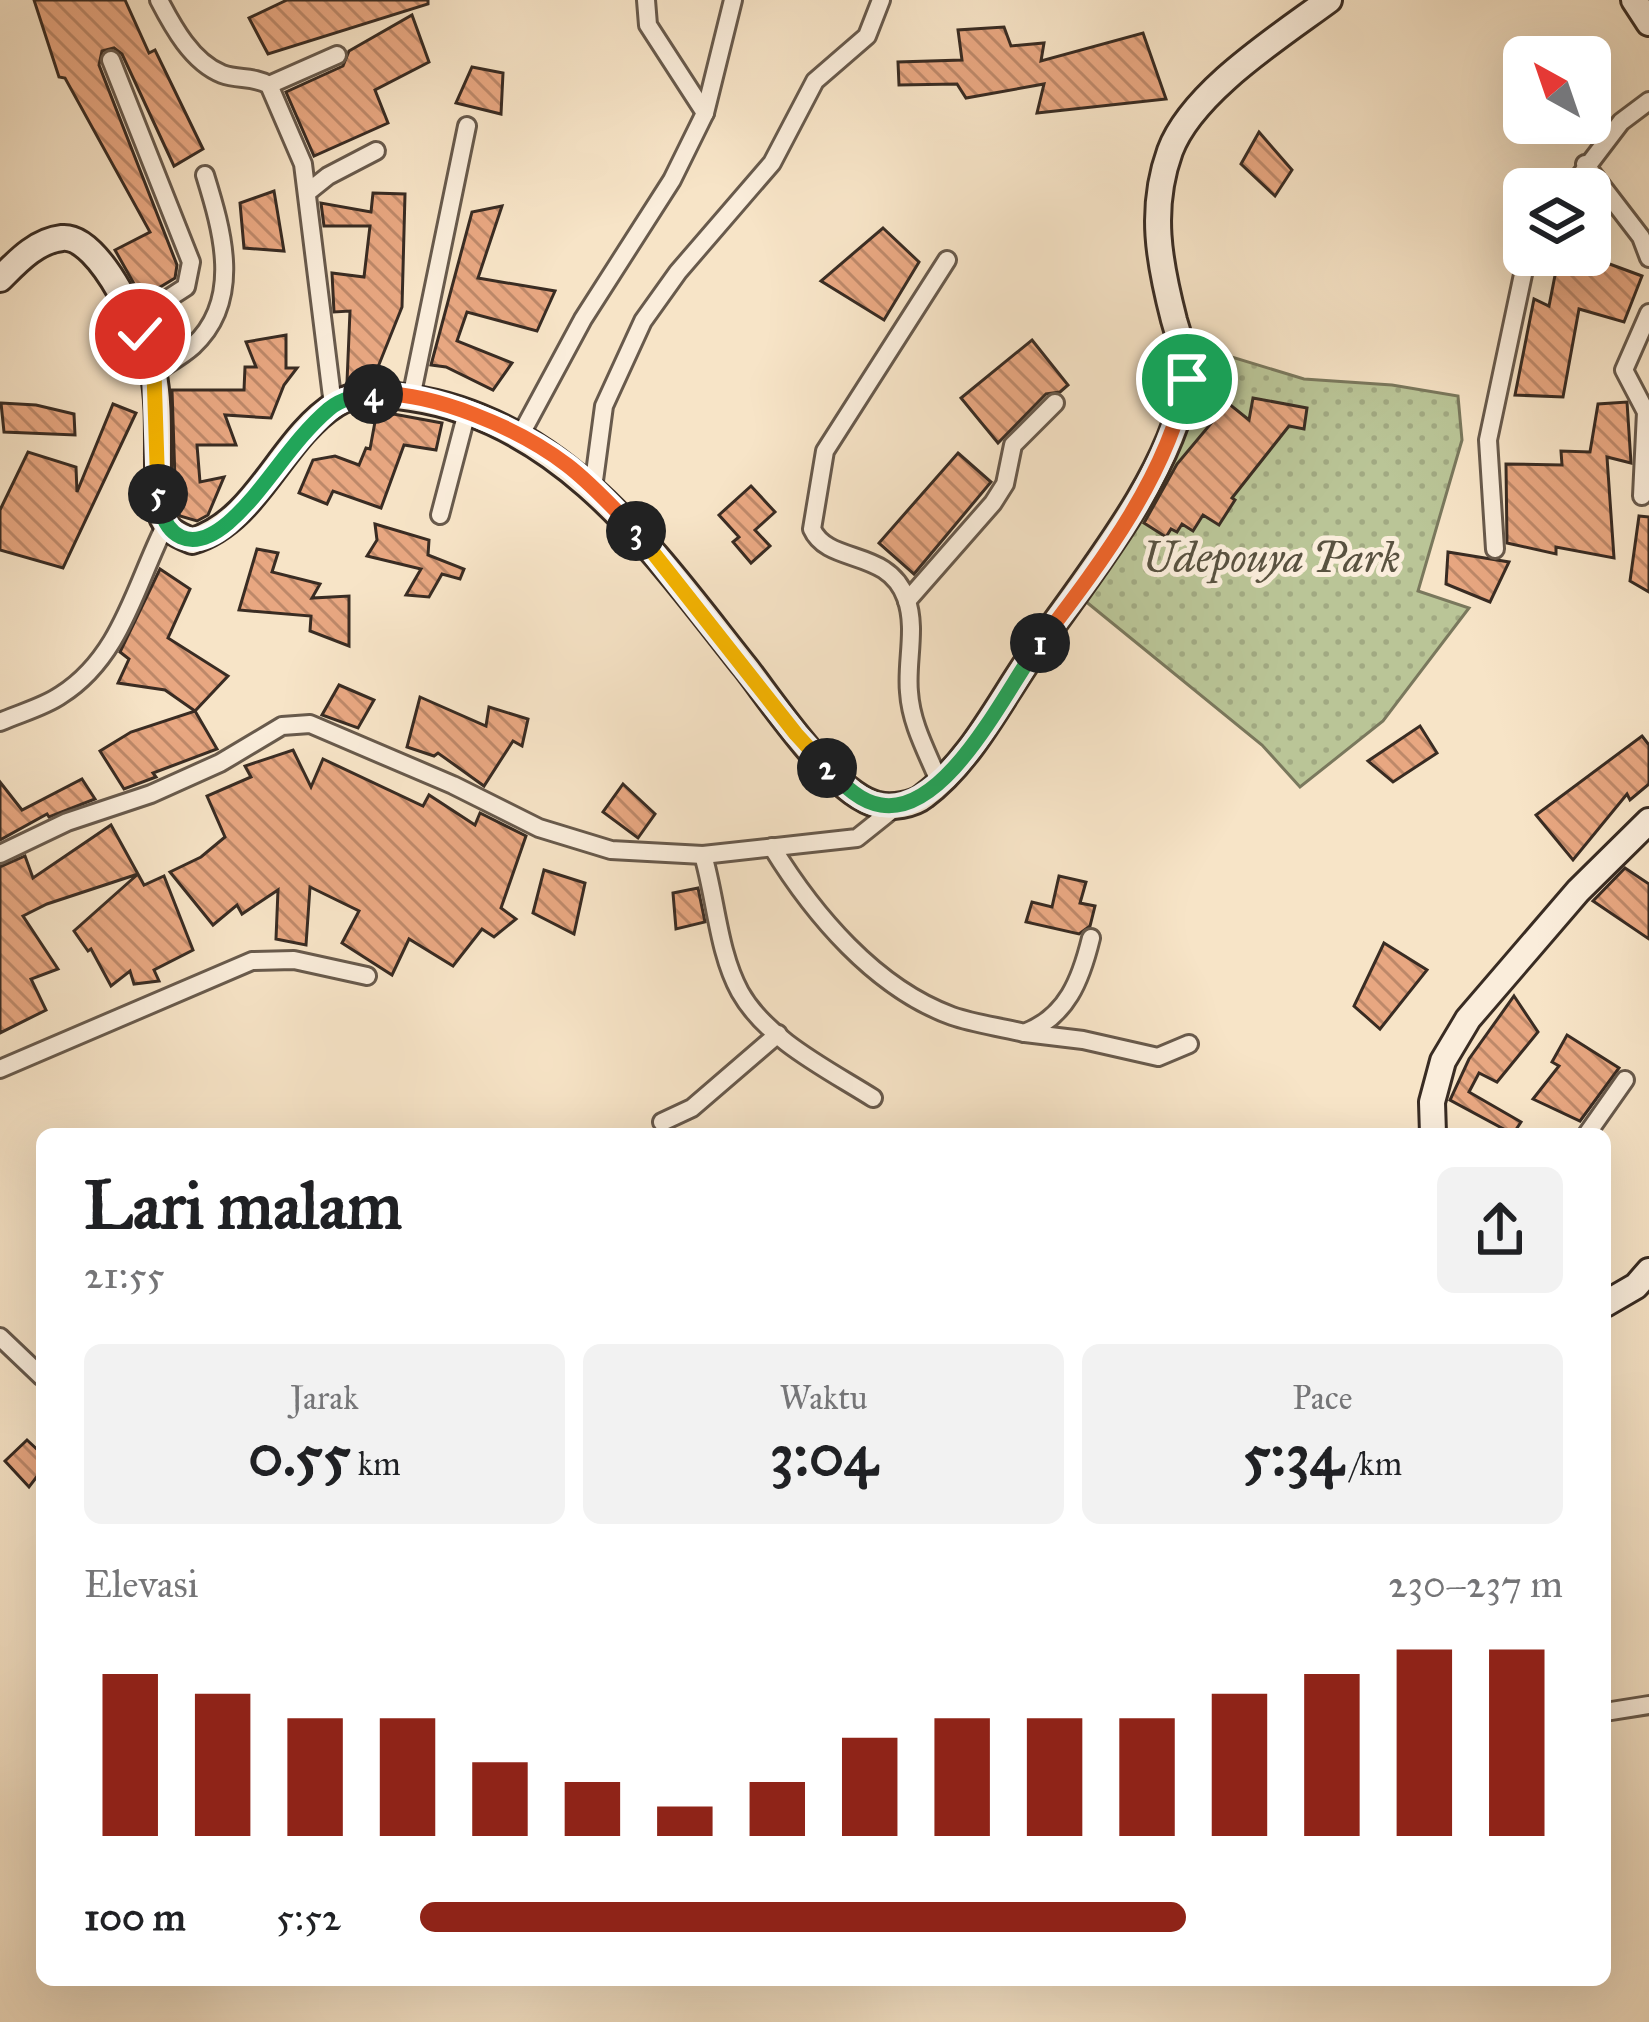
<!DOCTYPE html>
<html lang="id">
<head>
<meta charset="utf-8">
<style>
  body { margin:0; font-family:"IM FELL Great Primer",serif; background:#f2f2f2; color:#202124; height:100vh; display:flex; flex-direction:column; font-size:45px; white-space:nowrap }
  * { box-sizing:border-box; margin:0 }
  p { font-size:39px; color:#757577 }
  .icon { flex:none; width:66px; height:66px; fill:none; stroke:currentColor; stroke-width:2; stroke-linecap:round; stroke-linejoin:round }
  .map { position:relative; flex:1; overflow:hidden }
  .sheet { position:absolute; left:36px; top:1128px; width:1575px; height:858px; display:flex; flex-direction:column; background:#fff; border-radius:18px; box-shadow:0 12px 48px #0002 }
  .sheet>* { flex:none }
  .needle { width:78px; rotate:320deg }
  .controls { position:absolute; left:1503px; top:36px; display:grid; gap:24px }
  .controls a { display:grid; place-items:center; width:108px; height:108px; border-radius:18px; background:#fff; box-shadow:0 12px 48px #0002; font-size:60px }
  .pin { position:absolute; display:grid; place-items:center; width:102px; height:102px; color:#fff; margin:-51px; border:6px solid #fff; border-radius:50%; box-shadow:0 3px 12px #0007 }
  .km { position:absolute; width:60px; height:60px; margin:-30px; border-radius:50%; background:#222; color:#fff; font-size:33px; line-height:60px; text-align:center }
  .round { display:grid; place-items:center; flex:none; width:126px; height:126px; border-radius:18px; background:#f2f2f2 }
  .overview { display:flex; align-items:center; justify-content:space-between; height:204px; padding:0 48px }
  h1 { font-size:66px; font-weight:700; line-height:90px }
  .metrics { display:grid; grid-template-columns:repeat(3,1fr); gap:18px; height:204px; padding:12px 48px }
  .metrics div { display:grid; align-content:center; border-radius:18px; background:#f2f2f2; text-align:center }
  .metrics b { font-size:60px; font-weight:700 }
  .metrics small { font-size:33px; font-weight:400 }
  .metrics p { font-size:33px }
  .chart { height:336px; padding:24px 48px }
  .chart p { display:flex; justify-content:space-between }
  .chart svg { width:100%; height:216px; margin-top:12px; stroke:#8f2418; stroke-width:6 }
  ul { padding:0 48px; list-style:none; font-size:39px }
  li { display:grid; grid-template-columns:192px 144px 1fr; align-items:center; height:90px }
  li i { height:30px; border-radius:15px; background:#8f2418 }
  .map>svg:first-child { display:block }
</style>
</head>
<body>
<div class="map">
<svg width="1649" height="2022" viewBox="0 0 1649 2022">
  <defs>
    <pattern id="park-dots" width="8" height="8" patternUnits="userSpaceOnUse" patternTransform="scale(3)"><rect width="8" height="8" fill="#bac597"/><path d="M2 2h.1M6 6h.1" fill="none" stroke="#a1a982" stroke-width="1.8" stroke-linecap="round"/></pattern>
    <pattern id="building-back-hatch" width="6" height="6" patternUnits="userSpaceOnUse" patternTransform="scale(3)"><rect width="6" height="6" fill="#e8a781"/><path d="M-1 5l2 2M0 0l6 6M5-1l2 2" fill="none" stroke="#bd8869"/></pattern>
  </defs>
  <rect width="100%" height="100%" fill="#f7e4c7"/>
  <filter id="stains"><feTurbulence type="fractalNoise" baseFrequency=".00167" numOctaves="4"/><feColorMatrix values="0 0 0 0 .2 0 0 0 0 .09 0 0 0 0 .02 0 0 0 .5 -.17"/></filter>
  <radialGradient id="worn" r=".72"><stop offset=".6" stop-color="#630" stop-opacity="0"/><stop offset="1" stop-color="#630" stop-opacity=".3"/></radialGradient>
  <path fill="url(#park-dots)" stroke="#7a785d" stroke-width="3" d="M1189,344L1304,379L1392,385L1458,396L1462,440L1418,591L1469,608L1383,721L1300,787L1262,745L1084,600L1162,443Z"/>
  <g fill="url(#building-back-hatch)" stroke="#392c23" stroke-width="3">
    <path d="M34,0H125L149,53L155,50L203,149L174,166L122,54L114,48L102,51L99,65L177,265L175,278L142,298L115,250L150,232L65,78L59,77Z"/>
    <path d="M287,0H428V4L268,54L249,18Z"/>
    <path d="M412,15L429,62L375,90L388,123L314,156L286,92L343,66L349,51Z"/>
    <path d="M1004,27L1011,46L1044,43L1041,61L1143,33L1166,99L1037,113L1044,84L966,98L957,84L899,85L898,62L962,60L958,30Z"/>
    <path d="M472,67L503,73L501,114L456,103Z"/>
    <path d="M1259,132L1292,170L1275,196L1241,164Z"/>
    <path d="M274,191L284,251L244,248L240,203Z"/>
    <path d="M373,193L405,194L402,307L378,367L347,382L350,311L334,312L332,273L364,277L370,226H324L321,203L371,212Z"/>
    <path d="M502,206L478,278L555,291L537,331L467,312L457,341L512,363L493,390L446,367L431,365L472,212Z"/>
    <path d="M883,228L919,262L884,320L821,281Z"/>
    <path d="M1559,255L1584,271L1588,256L1642,276L1624,322L1579,309L1563,397L1515,395L1534,299L1549,306Z"/>
    <path d="M286,335V368H297L284,385L271,418L225,415L236,445H197L200,482L224,477L208,515L197,521L180,516L176,509L172,390H244L245,367H256L246,342Z"/>
    <path d="M1032,340L1068,385L1060,392L1046,394L998,443L961,398Z"/>
    <path d="M1253,398L1307,408L1304,429L1289,426L1232,498L1235,500L1219,525L1203,515L1193,531L1182,524L1177,532L1171,529L1166,537L1144,523L1177,464L1228,403L1249,420Z"/>
    <path d="M1627,402L1631,463L1607,457L1614,558L1556,547V554L1507,543L1506,464L1562,465L1561,451L1590,452L1598,404Z"/>
    <path d="M1,403L36,405L74,414L75,435L4,432Z"/>
    <path d="M113,404L136,413L63,568L0,550V510L28,452L76,467L77,492Z"/>
    <path d="M377,411L442,423L436,450L404,445L381,508L333,491L327,504L299,493L313,460L335,456L359,465L366,448L370,449Z"/>
    <path d="M958,453L991,482L914,574L879,543Z"/>
    <path d="M751,486L775,512L755,530L770,546L751,563L733,542L739,537L719,515Z"/>
    <path d="M1639,516L1649,517V592L1630,581Z"/>
    <path d="M375,524L429,540L428,555L464,569L460,579L442,574L429,597L406,595L421,569L367,556L377,540Z"/>
    <path d="M257,549L278,553L272,572L320,584L312,598L349,596V646L310,631L311,616L239,610Z"/>
    <path d="M1448,552L1509,562L1490,602L1446,584Z"/>
    <path d="M160,569L190,589L168,638L228,676L195,711L165,690L118,683L129,659L120,652Z"/>
    <path d="M339,685L374,700L358,728L322,715Z"/>
    <path d="M420,697L486,726L489,707L528,719L522,746L513,741L484,786L438,753L434,756L407,747Z"/>
    <path d="M195,711L217,749L153,773L156,777L124,789L100,751L131,732Z"/>
    <path d="M1420,726L1437,753L1393,782L1368,761Z"/>
    <path d="M1642,736L1649,745V784L1630,800L1627,794L1573,860L1536,815Z"/>
    <path d="M293,750L311,787L323,759L423,806L429,795L475,825L480,813L526,836L501,908L516,919L494,937L482,929L453,966L409,939L392,975L342,943L359,911L310,887L306,945L276,939L278,890L242,914L237,905L213,925L170,872L201,857L225,837L207,796L251,777L245,766Z"/>
    <path d="M82,779L95,799L49,817L47,814L0,840V782L22,810Z"/>
    <path d="M623,784L655,814L638,838L603,812Z"/>
    <path d="M111,825L144,885L164,876L193,950L154,970L159,981L134,984L130,971L111,986L91,949L88,951L74,931L138,874L47,904L23,916L58,969L31,979L46,1010L0,1033V867L25,856L33,878Z"/>
    <path d="M1625,868L1649,884V939L1593,901Z"/>
    <path d="M544,870L585,883L574,934L533,913Z"/>
    <path d="M1059,876L1086,882L1080,903L1095,906L1090,926L1079,934L1026,922L1032,902L1052,907Z"/>
    <path d="M698,888L705,922L676,929L673,893Z"/>
    <path d="M1384,943L1427,970L1380,1029L1354,1006Z"/>
    <path d="M1514,996L1538,1032L1497,1082L1479,1073L1469,1092L1521,1122L1513,1134L1450,1100L1469,1059Z"/>
    <path d="M1567,1035L1619,1068L1580,1121L1533,1099L1559,1066L1552,1062Z"/>
    <path d="M27,1440L42,1454V1470L29,1487L5,1461Z"/>
  </g>
  <g fill="none" stroke-linecap="round" stroke-linejoin="round">
    <defs>
      <g id="street">
        <path d="M159,0C173,27 192,62 222,74C238,80 254,76 269,85L303,164L333,405"/>
        <path d="M646,0L648,25L705,113"/>
        <path d="M111,60L191,262L186,287L135,320"/>
        <path d="M269,85L337,55"/>
        <path d="M1585,164L1641,237L1649,258"/>
        <path d="M1570,189L1621,122L1649,101"/>
        <path d="M308,192L328,176L376,151"/>
        <path d="M154,373C167,364 182,356 193,346C243,300 222,230 205,175"/>
        <path d="M411,398L467,126"/>
        <path d="M520,436L583,319L672,180L705,113L733,0"/>
        <path d="M593,488L604,406L643,321L678,272L772,163L815,81L867,36L881,0"/>
        <path d="M1642,496L1646,412L1624,370L1649,313"/>
        <path d="M440,515L467,412"/>
        <path d="M1495,549L1488,440L1525,265L1531,255"/>
        <path d="M907,601L993,503L1005,484L1013,445L1055,403"/>
        <path d="M0,722C20,713 44,707 61,695C121,657 135,586 165,526"/>
        <path d="M939,781C927,752 911,724 909,692C906,662 917,628 906,598C888,548 828,565 812,529L825,451L947,260"/>
        <path d="M772,847C813,914 875,988 952,1016C975,1024 1001,1027 1024,1033C1067,1017 1081,979 1091,938"/>
        <path d="M0,854L67,822L151,794L220,763L282,726L310,724L453,785L539,828L611,850L703,855L857,838L897,806"/>
        <path d="M703,855C716,899 718,952 740,992C767,1040 829,1070 873,1098"/>
        <path d="M1025,1033L1083,1040L1158,1057L1189,1044"/>
        <path d="M0,1069L252,961L294,960L367,976"/>
        <path d="M662,1122L692,1108L778,1034"/>
        <path d="M1587,1134L1625,1080"/>
        <path d="M0,1337L42,1377"/>
        <path d="M1605,1712L1649,1705"/>
      </g>
      <g id="secondary">
        <path d="M1634,0L1649,23"/>
        <path d="M0,279C17,262 36,241 62,238C101,234 146,339 153,371C162,412 155,468 160,512C166,530 175,534 192,541C258,521 280,439 336,404C359,390 386,394 411,398C565,421 656,555 746,668C774,704 833,794 878,805C892,808 913,805 924,796C972,760 1000,700 1034,652C1084,580 1172,473 1185,386C1189,365 1180,341 1174,320C1159,262 1149,209 1170,151C1192,92 1279,37 1329,0"/>
        <path d="M1433,1134L1432,1102L1443,1061L1468,1019L1578,891L1649,821"/>
        <path d="M1605,1304L1636,1286L1649,1271"/>
      </g>
    </defs>
    <use href="#street" stroke="#685a4c" stroke-width="22"/>
    <use href="#secondary" stroke="#392c23" stroke-width="30"/>
    <use href="#street" stroke="#faeddb" stroke-width="16"/>
    <use href="#secondary" stroke="#faeddb" stroke-width="24"/>
  </g>
  <g fill="none" stroke-linecap="round" stroke-linejoin="round">
    <defs>
      <path id="split-1" d="M1040,643C1099,565 1168,476 1187,379"/>
      <path id="split-2" d="M827,768C842,783 859,802 881,805C947,816 1006,689 1040,643"/>
      <path id="split-3" d="M636,531L796,734L827,768"/>
      <path id="split-4" d="M373,394C433,391 520,429 567,465C592,484 614,509 636,531"/>
      <path id="split-5" d="M158,494C163,539 191,554 228,523C265,491 290,442 329,409C342,398 357,396 373,394"/>
      <path id="split-6" d="M140,334L154,373L158,494"/>
    </defs>
    <use href="#split-1" stroke="#fff" stroke-width="24"/>
    <use href="#split-2" stroke="#fff" stroke-width="24"/>
    <use href="#split-3" stroke="#fff" stroke-width="24"/>
    <use href="#split-4" stroke="#fff" stroke-width="24"/>
    <use href="#split-5" stroke="#fff" stroke-width="24"/>
    <use href="#split-6" stroke="#fff" stroke-width="24"/>
    <use href="#split-1" stroke="#f0652b" stroke-width="15"/>
    <use href="#split-2" stroke="#22a559" stroke-width="15"/>
    <use href="#split-3" stroke="#f5b400" stroke-width="15"/>
    <use href="#split-4" stroke="#f0652b" stroke-width="15"/>
    <use href="#split-5" stroke="#22a559" stroke-width="15"/>
    <use href="#split-6" stroke="#f5b400" stroke-width="15"/>
  </g>
  <g text-anchor="middle" stroke-width="10" stroke-linejoin="round" paint-order="stroke">
    <g font-size="42" font-style="italic" fill="#595240" stroke="#faeddb">
      <text x="1271" y="572">Udepouya Park</text>
    </g>
  </g>
  <rect width="100%" height="100%" filter="url(#stains)"/>
  <rect width="100%" height="100%" fill="url(#worn)"/>
</svg>
<div class="controls">
<a><svg class="needle" viewBox="-14 -14 28 28"><path d="M0-13l5 13h-10z" fill="#e53935"/><path d="M0 13l5-13h-10z" fill="#757577"/></svg></a>
<a><svg class="icon" aria-label="layers" viewBox="0 0 24 24"><path d="M12 4l9 5-9 5-9-5zM3 14l9 5 9-5"/></svg></a>
</div>
<div class="pin" style="left:1187px;top:379px;background:#1e9e55"><svg class="icon" aria-label="arrive" viewBox="0 0 24 24"><path d="M6 21V4h12l-3 4 3 4H6"/></svg></div>
<div class="pin" style="left:140px;top:334px;background:#d93025"><svg class="icon" aria-label="check" viewBox="0 0 24 24"><path d="M5 12l5 5 9-10"/></svg></div>
<b class="km" style="left:1040px;top:643px">1</b>
<b class="km" style="left:827px;top:768px">2</b>
<b class="km" style="left:636px;top:531px">3</b>
<b class="km" style="left:373px;top:394px">4</b>
<b class="km" style="left:158px;top:494px">5</b>
<section class="sheet">
<div class="overview"><div><h1>Lari malam</h1><p>21:55</p></div><a class="round"><svg class="icon" aria-label="share" viewBox="0 0 24 24"><path d="M12 15V3M7 8l5-5 5 5M5 13v7h14v-7"/></svg></a></div>
<div class="metrics">
<div><p>Jarak</p><b>0.55<small> km</small></b></div>
<div><p>Waktu</p><b>3:04</b></div>
<div><p>Pace</p><b>5:34<small> /km</small></b></div>
</div>
<div class="chart"><p><span>Elevasi</span>230–237 m</p>
<svg viewBox="0 0 160 44" preserveAspectRatio="none"><path d="M5 44V11M15 44V15M25 44V20M35 44V20M45 44V29M55 44V33M65 44V38M75 44V33M85 44V24M95 44V20M105 44V20M115 44V20M125 44V15M135 44V11M145 44V6M155 44V6"/></svg>
</div>
<ul>
<li><b>100 m</b>5:52<i style="width:67%"></i></li>
</ul>
</section>
</div>
</body>
</html>
